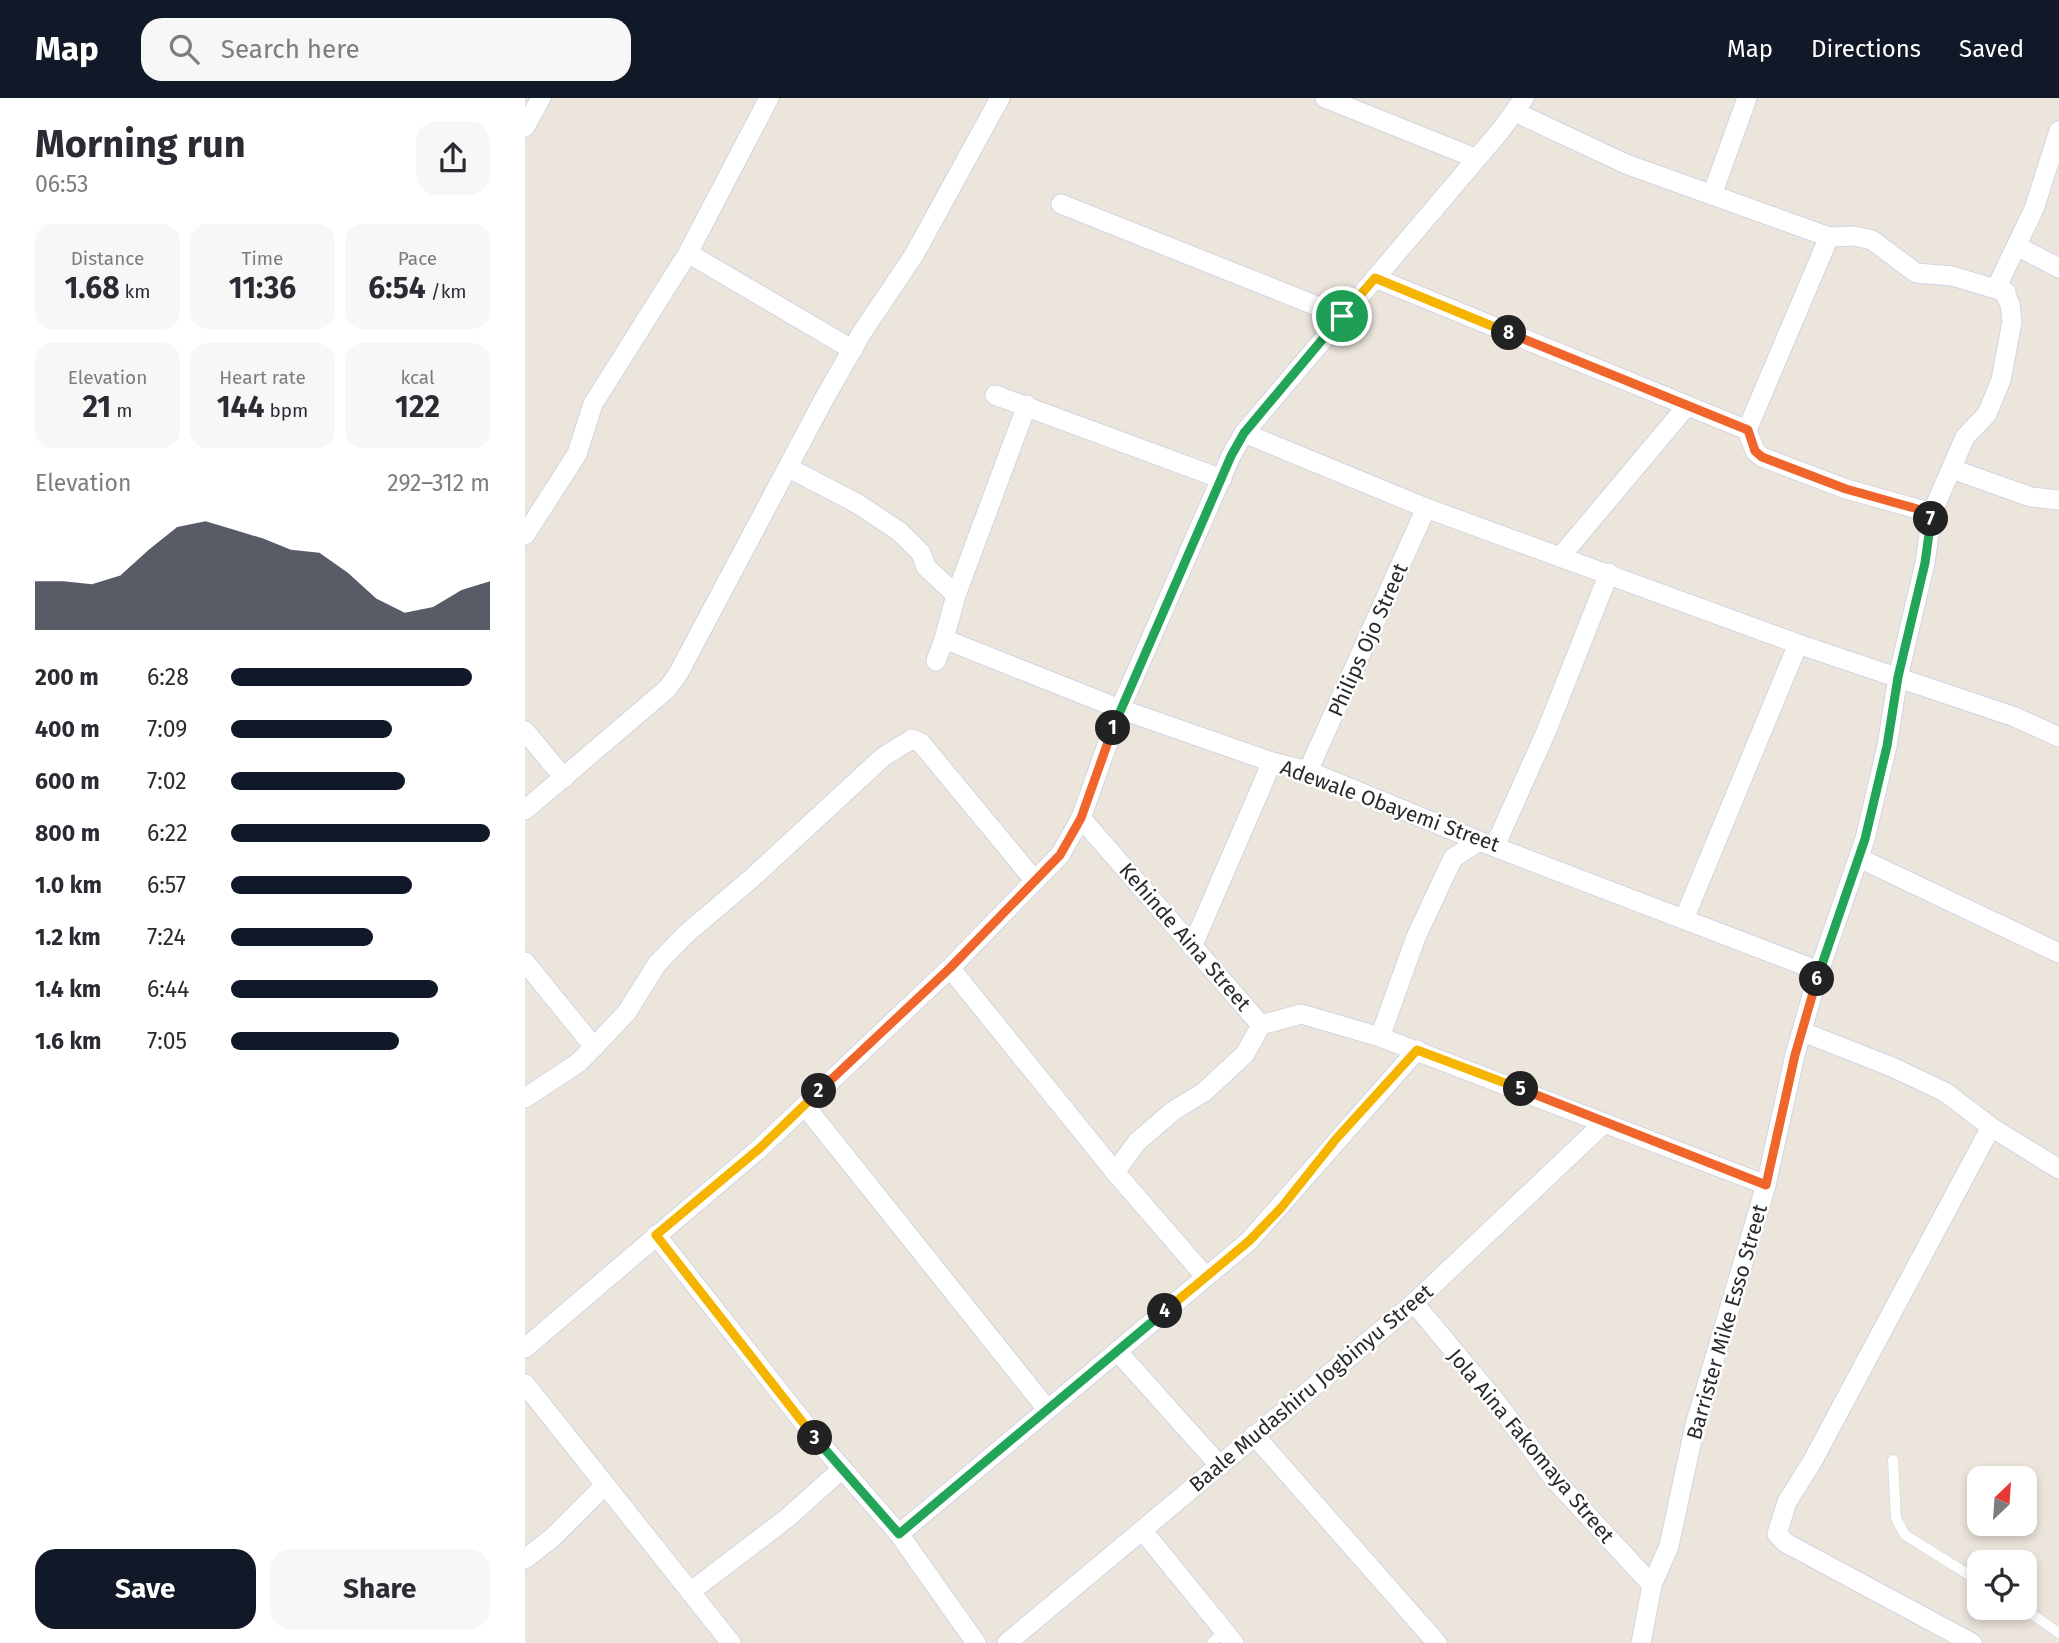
<!DOCTYPE html>
<html lang="en">
<head>
<meta charset="utf-8">
<style>
  body { margin:0; font-family:"Fira Sans",sans-serif; background:#f7f7f7; color:#2b2b33; height:100vh; display:flex; flex-direction:column; font-size:26px; white-space:nowrap }
  * { box-sizing:border-box; margin:0 }
  p { font-size:23px; color:#7c7c81 }
  .icon { flex:none; width:38px; height:38px; fill:none; stroke:currentColor; stroke-width:2; stroke-linecap:round; stroke-linejoin:round }
  .map { position:relative; flex:1; overflow:hidden }
  .side { display:flex; flex-direction:column; background:#fff; width:525px }
  .side>* { flex:none }
  .needle { width:46px; rotate:25deg }
  .buttons { position:absolute; left:1442px; top:1368px; display:grid; gap:14px }
  .buttons a { display:grid; place-items:center; width:70px; height:70px; border-radius:14px; background:#fff; box-shadow:0 4px 10px #0003; font-size:35px }
  .pin { position:absolute; display:grid; place-items:center; width:60px; height:60px; color:#fff; margin:-30px; border:4px solid #fff; border-radius:50%; box-shadow:0 2px 7px #0007 }
  .km { position:absolute; width:35px; height:35px; margin:-18px; border-radius:50%; background:#222; color:#fff; font-size:19px; line-height:35px; text-align:center }
  .round { display:grid; place-items:center; flex:none; width:74px; height:74px; border-radius:21px; background:#f7f7f7 }
  .headline { display:flex; align-items:center; justify-content:space-between; height:119px; padding:0 35px }
  h1 { font-size:38px; font-weight:700; line-height:52px }
  .stats { display:grid; grid-template-columns:repeat(3,1fr); gap:10px; height:119px; padding:7px 35px }
  .stats div { display:grid; align-content:center; border-radius:18px; background:#f7f7f7; text-align:center }
  .stats b { font-size:30px; font-weight:700 }
  .stats small { font-size:19px; font-weight:400 }
  .stats p { font-size:19px }
  .chart { height:196px; padding:14px 35px }
  .chart p { display:flex; justify-content:space-between }
  .chart svg { width:100%; height:126px; margin-top:7px; fill:#111827; opacity:.7 }
  .button { display:flex; gap:14px; margin-top:auto; padding:14px 35px }
  .button a { flex:1; height:80px; border-radius:21px; background:#111827; color:#fff; font-size:28px; font-weight:700; line-height:80px; text-align:center }
  .button a+a { background:#f7f7f7; color:#2b2b33 }
  ul { padding:0 35px; list-style:none; font-size:23px }
  li { display:grid; grid-template-columns:112px 84px 1fr; align-items:center; height:52px }
  li i { height:18px; border-radius:9px; background:#111827 }
  header { display:flex; align-items:center; gap:42px; box-sizing:border-box; height:98px; padding:0 35px; background:#111827; color:#fff }
  header strong { font-size:33px }
  nav { display:flex; gap:38px; margin-inline-start:auto; font-size:24px }
  .search { width:490px; height:63px; background:#f7f7f7; display:flex; align-items:center; gap:18px; box-sizing:border-box; padding:0 24px; border-radius:21px; color:#7c7c81; font-size:26px }
  main { display:flex; flex:1; min-height:0 }
  .map>svg:first-child { display:block }
</style>
</head>
<body>
<header>
<strong>Map</strong>
<div class="search"><svg class="icon" aria-label="search" viewBox="0 0 24 24"><circle cx="10" cy="10" r="6"/><path d="M15 15l6 6"/></svg>Search here</div>
<nav><a>Map</a><a>Directions</a><a>Saved</a></nav>
</header>
<main>
<section class="side">
<div class="headline"><div><h1>Morning run</h1><p>06:53</p></div><a class="round"><svg class="icon" aria-label="share" viewBox="0 0 24 24"><path d="M12 15V3M7 8l5-5 5 5M5 13v7h14v-7"/></svg></a></div>
<div class="stats">
<div><p>Distance</p><b>1.68<small> km</small></b></div>
<div><p>Time</p><b>11:36</b></div>
<div><p>Pace</p><b>6:54<small> /km</small></b></div>
</div>
<div class="stats">
<div><p>Elevation</p><b>21<small> m</small></b></div>
<div><p>Heart rate</p><b>144<small> bpm</small></b></div>
<div><p>kcal</p><b>122</b></div>
</div>
<div class="chart"><p><span>Elevation</span>292–312 m</p>
<svg viewBox="0 0 160 44" preserveAspectRatio="none"><path d="M0 44V27L10 27L20 28L30 25L40 16L50 8L60 6L70 9L80 12L90 16L100 17L110 24L120 33L130 38L140 36L150 30L160 27V44z"/></svg>
</div>
<ul>
<li><b>200 m</b>6:28<i style="width:93%"></i></li>
<li><b>400 m</b>7:09<i style="width:62%"></i></li>
<li><b>600 m</b>7:02<i style="width:67%"></i></li>
<li><b>800 m</b>6:22<i style="width:100%"></i></li>
<li><b>1.0 km</b>6:57<i style="width:70%"></i></li>
<li><b>1.2 km</b>7:24<i style="width:55%"></i></li>
<li><b>1.4 km</b>6:44<i style="width:80%"></i></li>
<li><b>1.6 km</b>7:05<i style="width:65%"></i></li>
</ul>
<div class="button"><a>Save</a><a>Share</a></div>
</section>
<div class="map">
<svg width="1534" height="1545" viewBox="0 0 1534 1545">
  <rect width="100%" height="100%" fill="#ece5dc"/>
  <g fill="none" stroke-linecap="round" stroke-linejoin="round">
    <defs>
      <g id="service">
        <path d="M1368,1362L1371,1420L1380,1437L1454,1483"/>
        <path d="M1498,1510L1534,1535"/>
        <path d="M687,1545L698,1534"/>
      </g>
      <g id="minor">
        <path d="M800,0L950,60"/>
        <path d="M990,14L1101,66L1304,139L1329,138L1347,142L1391,175L1427,178L1481,194"/>
        <path d="M0,29L16,0"/>
        <path d="M1187,97L1222,0"/>
        <path d="M536,106L817,218"/>
        <path d="M1492,148L1534,170"/>
        <path d="M163,155L328,252"/>
        <path d="M850,180L1222,332L1230,353L1237,359L1321,391L1407,415"/>
        <path d="M470,297L697,381"/>
        <path d="M1222,332L1304,139"/>
        <path d="M719,335L901,410L1273,546L1490,619L1534,639"/>
        <path d="M264,370L333,406L375,434L396,455L401,469L431,497"/>
        <path d="M1427,371L1506,399L1534,402"/>
        <path d="M0,437L52,356L68,306L163,155L244,0"/>
        <path d="M1036,458L1161,309"/>
        <path d="M419,541L431,497L502,307"/>
        <path d="M411,563L419,541L595,611L747,664L783,673L954,743L1294,873"/>
        <path d="M0,633L39,680"/>
        <path d="M783,673L901,410"/>
        <path d="M0,712L142,591L153,576L299,301L336,236L389,157L475,0"/>
        <path d="M556,720L736,927L720,956L679,994L648,1013L612,1044L590,1074"/>
        <path d="M954,743L928,760L891,839L855,939L1241,1087"/>
        <path d="M970,748L1021,634L1084,475"/>
        <path d="M1334,760L1534,855"/>
        <path d="M1159,821L1273,546"/>
        <path d="M667,849L747,664"/>
        <path d="M0,864L69,949"/>
        <path d="M425,870L590,1074L679,1177"/>
        <path d="M736,927L776,916L855,939"/>
        <path d="M1278,934L1367,969L1420,994L1466,1029L1534,1071"/>
        <path d="M0,1000L53,965L69,949L102,914L132,866L161,836L227,780L358,659L387,641L396,645L510,783"/>
        <path d="M280,1008L522,1311"/>
        <path d="M131,1137L294,1344L374,1436L451,1545"/>
        <path d="M889,1205L968,1300L1029,1381L1127,1487"/>
        <path d="M0,1250L235,1050L425,870L535,757L556,720L595,611L706,358L719,335L976,32L999,0"/>
        <path d="M593,1254L695,1368"/>
        <path d="M0,1286L206,1545"/>
        <path d="M729,1337L912,1545"/>
        <path d="M618,1433L709,1545"/>
        <path d="M374,1436L724,1143L892,952"/>
        <path d="M0,1461L27,1440L80,1387"/>
        <path d="M165,1494L261,1421L317,1371"/>
        <path d="M482,1545L889,1205L1079,1025"/>
        <path d="M1116,1545L1127,1487L1144,1448L1170,1327L1241,1087L1270,957L1294,873L1340,741L1362,648L1373,579L1400,465L1407,415L1440,339L1462,316L1476,282L1487,224L1485,206L1474,184L1509,111L1534,33"/>
        <path d="M1447,1545L1261,1445L1252,1436L1262,1404L1287,1364L1466,1029"/>
      </g>
    </defs>
    <use href="#service" stroke="#d1d4e2" stroke-width="11"/>
    <use href="#minor" stroke="#d1d4e2" stroke-width="21"/>
    <use href="#service" stroke="#fff" stroke-width="10"/>
    <use href="#minor" stroke="#fff" stroke-width="19"/>
  </g>
  <g fill="none" stroke-linecap="round" stroke-linejoin="round">
    <defs>
      <path id="split-1" d="M588,630L706,358L719,335L817,218"/>
      <path id="split-2" d="M294,993L425,870L535,757L556,720L588,630"/>
      <path id="split-3" d="M290,1340L131,1137L235,1050L294,993"/>
      <path id="split-4" d="M290,1340L374,1436L640,1213"/>
      <path id="split-5" d="M640,1213L724,1143L756,1110L811,1041L892,952L996,991"/>
      <path id="split-6" d="M996,991L1241,1087L1270,957L1292,881"/>
      <path id="split-7" d="M1292,881L1340,741L1362,648L1373,579L1400,465L1406,421"/>
      <path id="split-8" d="M984,235L1223,332L1230,353L1237,359L1321,391L1407,415L1406,421"/>
      <path id="split-9" d="M817,218L850,180L984,235"/>
    </defs>
    <use href="#split-1" stroke="#fff" stroke-width="14"/>
    <use href="#split-2" stroke="#fff" stroke-width="14"/>
    <use href="#split-3" stroke="#fff" stroke-width="14"/>
    <use href="#split-4" stroke="#fff" stroke-width="14"/>
    <use href="#split-5" stroke="#fff" stroke-width="14"/>
    <use href="#split-6" stroke="#fff" stroke-width="14"/>
    <use href="#split-7" stroke="#fff" stroke-width="14"/>
    <use href="#split-8" stroke="#fff" stroke-width="14"/>
    <use href="#split-9" stroke="#fff" stroke-width="14"/>
    <use href="#split-1" stroke="#22a559" stroke-width="9"/>
    <use href="#split-2" stroke="#f0652b" stroke-width="9"/>
    <use href="#split-3" stroke="#f5b400" stroke-width="9"/>
    <use href="#split-4" stroke="#22a559" stroke-width="9"/>
    <use href="#split-5" stroke="#f5b400" stroke-width="9"/>
    <use href="#split-6" stroke="#f0652b" stroke-width="9"/>
    <use href="#split-7" stroke="#22a559" stroke-width="9"/>
    <use href="#split-8" stroke="#f0652b" stroke-width="9"/>
    <use href="#split-9" stroke="#f5b400" stroke-width="9"/>
  </g>
  <g text-anchor="middle" stroke-width="5" stroke-linejoin="round" paint-order="stroke">
    <g font-size="21" fill="#2a2a2a" stroke="#fff">
      <text transform="translate(843 542) rotate(-66)" y="7">Philips Ojo Street</text>
      <text transform="translate(865 708) rotate(20)" y="7">Adewale Obayemi Street</text>
      <text transform="translate(660 839) rotate(49)" y="7">Kehinde Aina Street</text>
      <text transform="translate(1202 1224) rotate(-74)" y="7">Barrister Mike Esso Street</text>
      <text transform="translate(786 1290) rotate(-40)" y="7">Baale Mudashiru Jogbinyu Street</text>
      <text transform="translate(1006 1348) rotate(50)" y="7">Jola Aina Fakomaya Street</text>
    </g>
  </g>
</svg>
<div class="buttons">
<a><svg class="needle" viewBox="-14 -14 28 28"><path d="M0-13l5 13h-10z" fill="#e53935"/><path d="M0 13l5-13h-10z" fill="#7c7c81"/></svg></a>
<a><svg class="icon" aria-label="locate" viewBox="0 0 24 24"><circle cx="12" cy="12" r="6"/><path d="M12 2v4M12 18v4M2 12h4M18 12h4"/></svg></a>
</div>
<div class="pin" style="left:817px;top:218px;background:#1e9e55"><svg class="icon" aria-label="arrive" viewBox="0 0 24 24"><path d="M6 21V4h12l-3 4 3 4H6"/></svg></div>
<b class="km" style="left:588px;top:630px">1</b>
<b class="km" style="left:294px;top:993px">2</b>
<b class="km" style="left:290px;top:1340px">3</b>
<b class="km" style="left:640px;top:1213px">4</b>
<b class="km" style="left:996px;top:991px">5</b>
<b class="km" style="left:1292px;top:881px">6</b>
<b class="km" style="left:1406px;top:421px">7</b>
<b class="km" style="left:984px;top:235px">8</b>
</div>
</main>
</body>
</html>
